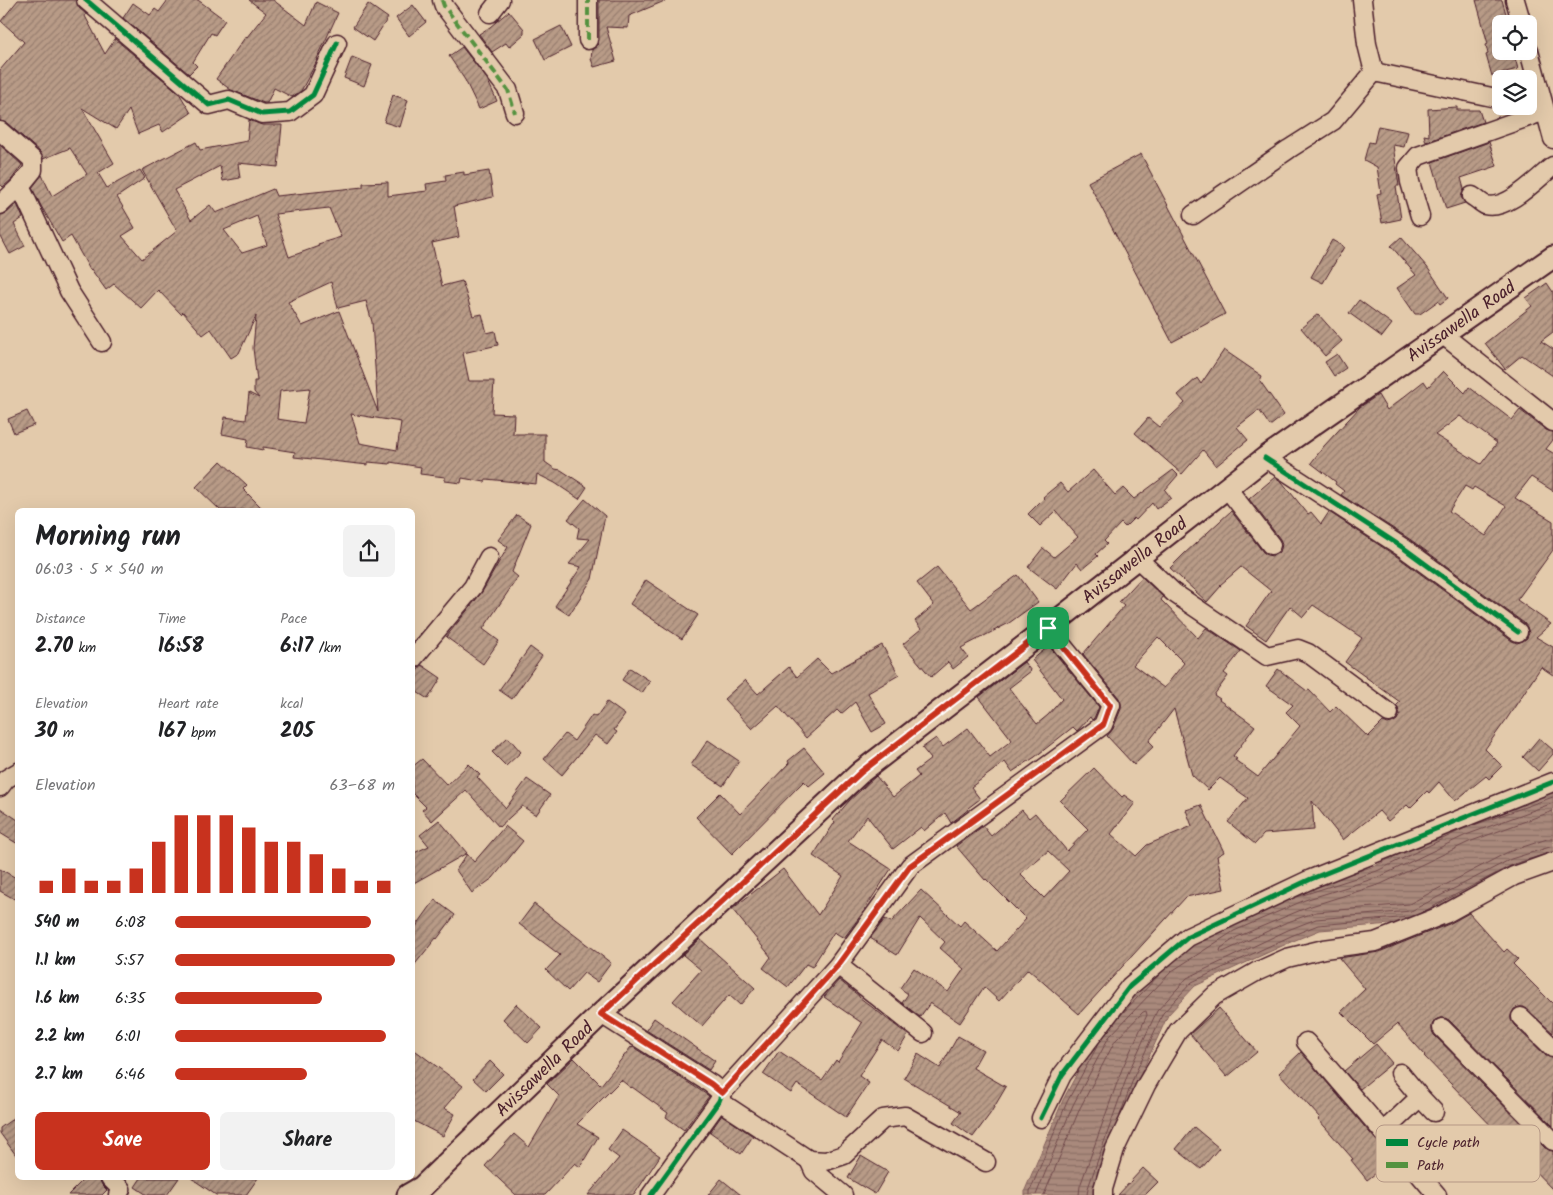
<!DOCTYPE html>
<html lang="en">
<head>
<meta charset="utf-8">
<style>
  body { margin:0; font-family:Kalam,sans-serif; background:#f2f2f2; color:#202124; height:100vh; display:flex; flex-direction:column; font-size:19px; white-space:nowrap }
  * { box-sizing:border-box; margin:0 }
  p { font-size:16px; color:#757577 }
  .icon { flex:none; width:28px; height:28px; fill:none; stroke:currentColor; stroke-width:2; stroke-linecap:round; stroke-linejoin:round }
  .map { position:relative; flex:1; overflow:hidden }
  .panel { position:absolute; left:15px; top:508px; width:400px; height:672px; display:flex; flex-direction:column; background:#fff; border-radius:8px; box-shadow:0 5px 20px #0002 }
  .panel>* { flex:none }
  .fabs { position:absolute; left:1492px; top:15px; display:grid; gap:10px }
  .fabs a { display:grid; place-items:center; width:45px; height:45px; border-radius:8px; background:#fff; box-shadow:0 5px 20px #0002; font-size:25px }
  .pin { position:absolute; display:grid; place-items:center; width:42px; height:42px; color:#fff; margin:-21px; border-radius:10px; box-shadow:0 2px 8px #0006 }
  .round { display:grid; place-items:center; flex:none; width:52px; height:52px; border-radius:8px; background:#f2f2f2 }
  .head { display:flex; align-items:center; justify-content:space-between; height:85px; padding:0 20px }
  h1 { font-size:28px; font-weight:700; line-height:38px }
  .stats { display:grid; grid-template-columns:repeat(3,1fr); gap:8px; height:85px; padding:5px 20px }
  .stats div { display:grid; align-content:center }
  .stats b { font-size:21px; font-weight:700 }
  .stats small { font-size:14px; font-weight:400 }
  .stats p { font-size:14px }
  .chart { height:140px; padding:10px 20px }
  .chart p { display:flex; justify-content:space-between }
  .chart svg { width:100%; height:90px; margin-top:5px; stroke:#c8321e; stroke-width:6 }
  .cta { display:flex; gap:10px; margin-top:auto; padding:10px 20px }
  .cta a { flex:1; height:58px; border-radius:8px; background:#c8321e; color:#fff; font-size:20px; font-weight:700; line-height:58px; text-align:center }
  .cta a+a { background:#f2f2f2; color:#202124 }
  ul { padding:0 20px; list-style:none; font-size:16px }
  li { display:grid; grid-template-columns:80px 60px 1fr; align-items:center; height:38px }
  li i { height:12px; border-radius:6px; background:#c8321e }
  .map>svg:first-child { display:block }
</style>
</head>
<body>
<div class="map">
<svg width="1553" height="1195" viewBox="0 0 1553 1195">
  <defs>
    <pattern id="water-rules" width="6" height="5" patternUnits="userSpaceOnUse" patternTransform="scale(1.25)"><rect width="6" height="5" fill="#a9897b"/><path d="M0 2.5h6" fill="none" stroke="#8c6f65"/></pattern>
    <pattern id="building-hatch" width="6" height="6" patternUnits="userSpaceOnUse" patternTransform="scale(1.25)"><rect width="6" height="6" fill="#b89b87"/><path d="M-1 1l2-2M0 6l6-6M5 7l2-2" fill="none" stroke="#987e6f"/></pattern>
  </defs>
  <rect width="100%" height="100%" fill="#e3caab"/>
  <filter id="ink" filterUnits="userSpaceOnUse"><feTurbulence type="fractalNoise" baseFrequency=".02" numOctaves="2"/><feDisplacementMap in="SourceGraphic" scale="10" xChannelSelector="R" yChannelSelector="G"/><feConvolveMatrix kernelMatrix="1 2 1 2 8 2 1 2 1" color-interpolation-filters="sRGB"/></filter>
  <g filter="url(#ink)">
    <path fill="url(#water-rules)" stroke="#835f5b" d="M1553,791V857L1414,922L1320,930L1293,941L1195,986L1168,1015L1140,1076L1098,1195H1025V1190L1063,1100L1100,1030L1165,962L1228,921L1301,889L1375,866L1461,824Z"/>
    <g fill="none" stroke-linecap="round" stroke-linejoin="round">
      <g stroke="#70494b" stroke-width="1">
        <path d="M1553,811L1469,842L1381,884L1308,907L1237,937L1221,948L1220,951L1223,952L1285,923L1316,912L1409,904L1508,852L1547,839H1553"/>
        <path d="M1297,897L1377,871L1463,829L1553,797"/>
        <path d="M1419,914L1514,864L1543,855"/>
        <path d="M1116,1020L1162,972"/>
        <path d="M1120,1115L1135,1074L1163,1013L1192,982L1291,936L1318,925L1410,917"/>
        <path d="M1030,1195V1191L1067,1102L1099,1043"/>
        <path d="M1036,1195L1073,1105L1109,1037L1172,971L1234,931L1305,900L1379,877L1466,835L1553,803"/>
        <path d="M1044,1195L1080,1108L1115,1041L1143,1012L1146,1011L1147,1015L1122,1069L1080,1186L1079,1195"/>
        <path d="M1087,1195L1088,1188L1129,1071L1157,1011L1187,978L1288,930L1316,919L1411,911L1511,859L1553,846"/>
      </g>
    </g>
    <g fill="url(#building-hatch)" stroke="#4a1f2b" fill-rule="evenodd">
      <path d="M18,0H76L79,8L86,14L85,16L105,54L115,39L179,93L191,113L163,132L159,125L138,134L129,110L116,129L82,108L114,163L98,173L107,188L140,170L145,178L117,197L135,228L122,236L142,259L177,231L142,170L196,142L200,150L247,141L249,120L262,125H282L278,167L238,163L240,178L223,181L220,166L174,190L191,220L210,205L216,213L273,189L276,196L363,187V183L388,182V196L427,191L426,184L446,181L445,175L464,172V175L489,171L493,197L454,206L459,237L432,243L442,286L462,281L473,316L482,314L487,333L495,331L498,345L463,353L469,381H494L492,413L514,414L513,434H545V462L555,469L561,470L587,487L579,499L555,483L537,474L536,484L486,479L485,482L462,478L461,483L445,481V477L420,474L421,467L390,462V464L368,462V465L294,457L295,452L263,447V450L247,447L248,439L222,434L225,417L246,420L249,393L259,398L254,392V381H257L253,348L256,316L239,353L231,358L211,329L203,335L183,312L181,314L158,290L141,308L114,284L106,290L91,269L90,270L71,236L62,242L41,206L32,188L42,175L52,196L87,174L70,148L43,159L40,152L7,123L0,121V70L24,42L1,21ZM329,208L341,237L318,244L319,246L289,257L275,214ZM257,216L267,245L242,253L224,230ZM331,282L338,308L366,301L372,322L378,412L339,311L302,326L288,302ZM310,388L304,423L277,419L280,391ZM351,414L401,422L397,450L360,443Z"/>
      <path d="M168,0H198L225,20L215,35L211,33L193,62L197,66L189,74L123,18L133,3L150,15L155,9L159,12Z"/>
      <path d="M249,0H273L306,25L316,2L338,13L317,59H318L301,91L292,97L274,88L267,103H264L231,90L216,79L246,36L247,37L266,13Z"/>
      <path d="M599,0H667L629,16L628,28L606,27L616,61L594,67L591,59L592,50L597,46L599,40Z"/>
      <path d="M1476,0H1502L1509,24H1501V51H1513L1518,69L1501,73V84L1498,85L1495,75L1492,76L1486,55L1488,54L1486,45L1488,44Z"/>
      <path d="M368,4L388,18L373,41L353,27Z"/>
      <path d="M413,5L426,22L409,36L396,18Z"/>
      <path d="M509,11L524,29V34L509,47L506,43L492,52L479,34L490,27Z"/>
      <path d="M561,26L571,47L545,60L535,39Z"/>
      <path d="M462,47L487,79L497,101L479,109L465,80L449,56Z"/>
      <path d="M352,57L372,65L364,86L344,78Z"/>
      <path d="M393,95L408,100L400,127L384,122Z"/>
      <path d="M1457,107V110H1479L1483,122L1426,142L1424,135L1429,136L1428,109Z"/>
      <path d="M1378,126L1408,132L1404,147L1393,145L1399,186H1396L1401,219L1382,223L1377,194L1381,193L1377,167L1364,160L1369,142L1374,143Z"/>
      <path d="M1489,142L1497,166L1461,178L1464,189L1461,197L1465,203L1446,209L1432,162Z"/>
      <path d="M0,145L22,165L12,179L3,187L0,184Z"/>
      <path d="M1141,154L1225,314L1172,342L1088,182Z"/>
      <path d="M17,204L23,218L14,224L25,246L10,254L0,235V215L7,213Z"/>
      <path d="M1401,237L1427,267L1448,298L1440,304L1438,301L1420,314H1415L1397,288L1416,275L1391,246Z"/>
      <path d="M1332,240L1344,247L1323,283L1311,277Z"/>
      <path d="M1547,283L1553,292V332L1541,341L1553,349V376L1522,355L1505,369L1485,343L1532,306L1526,298Z"/>
      <path d="M1359,300L1392,324L1382,337L1349,313Z"/>
      <path d="M1318,314L1342,341L1325,356L1301,328Z"/>
      <path d="M1224,350L1262,376L1260,381L1284,415L1270,426L1259,410L1237,427L1248,440L1216,466L1203,450L1182,474L1135,433L1148,418L1159,427L1185,403L1178,395L1197,378L1201,384Z"/>
      <path d="M1337,354L1346,368L1334,376L1325,362Z"/>
      <path d="M1443,371L1465,393L1469,387L1512,420L1520,410L1546,430L1553,432V440L1546,449L1553,453V491L1531,477L1515,498L1553,521V550L1517,600L1551,624L1536,637L1553,647V675L1541,667L1506,720L1485,749L1502,766L1489,779L1486,776L1455,801L1439,782L1429,793L1427,791L1410,808L1407,805L1388,821L1379,811L1343,840L1312,801L1314,830L1264,834L1255,844L1228,822L1248,798L1220,778L1208,790L1192,775L1174,709L1149,741L1154,746L1134,765L1107,736L1113,729L1121,709V703L1119,698L1083,654L1124,606L1119,602L1142,577L1163,597L1161,600L1198,638L1206,628L1241,651L1224,673L1228,676L1214,695L1220,699L1219,700L1255,726L1233,756L1237,759L1235,760L1258,777L1300,726L1286,712L1293,705L1266,686L1278,669L1307,691L1309,690L1330,712L1336,706L1368,737L1383,722L1388,724L1394,722L1397,720L1400,714L1396,706L1400,702L1345,662L1362,638L1313,605L1303,617L1290,606L1266,640L1246,626L1271,591L1241,567L1220,585L1221,586L1207,602L1170,568L1184,554L1231,511L1263,552L1267,555L1272,556L1278,553L1281,549L1282,544L1280,539L1249,499L1275,477L1282,482L1308,514L1311,512L1321,524L1329,512L1399,558L1512,641L1517,643L1523,641L1527,638L1529,633L1527,627L1524,623L1411,540L1341,495L1344,491L1335,484L1336,482L1311,463L1324,446L1360,407L1378,395L1387,410L1424,381L1428,387ZM1460,416L1497,443L1481,464L1435,435ZM1465,486L1472,490L1474,487L1506,506L1486,536L1449,511ZM1158,637L1184,663L1164,688L1133,665Z"/>
      <path d="M27,411L34,425L14,433L8,419Z"/>
      <path d="M221,461L247,485L243,489L264,510H220L196,487Z"/>
      <path d="M1093,470L1115,495L1123,488L1134,499L1173,470L1178,475L1165,490L1171,498L1156,509L1152,503L1136,520L1134,518L1125,527L1121,523L1104,541L1107,544L1096,554L1098,556L1082,569L1077,563L1057,589L1028,567L1043,548L1054,557L1078,537L1056,511L1040,526L1028,514L1044,498L1043,497L1060,483L1068,492Z"/>
      <path d="M585,499L605,516L592,579L569,615L555,606L581,567L569,564L590,539L577,538L579,528L568,519Z"/>
      <path d="M517,515L531,524L512,572L518,577L483,629L499,641L483,664L446,637L482,592L499,562L508,547L498,540Z"/>
      <path d="M937,567L971,609L1018,575L1038,602L1009,623L961,648L968,657L953,669L948,662L931,677L903,644L921,629L915,621L934,605L917,583Z"/>
      <path d="M646,580L698,615L682,639L630,604Z"/>
      <path d="M882,645L899,675L868,693L886,724L872,732L855,702L841,714L837,710L806,738L778,706L752,729L724,699L745,680L758,694L789,667L797,677L817,659L831,673Z"/>
      <path d="M1049,646L1099,707L1094,718L1092,720L1090,717L1077,731L1073,727L1035,757L1012,772L1005,762L971,787L980,799L968,808L969,809L951,823L945,813L924,831L921,827L893,849L867,816L848,841L891,869L866,907H867L844,938L834,932L812,967L806,964L788,987L763,968L771,957L732,909L783,869L818,915L843,876L813,856L835,822L833,820L849,801L876,776L893,797L919,776L915,771L931,759L922,748L936,738L943,747L968,728L990,757L1012,740L979,697L1024,662L1031,671L1009,688L1037,724L1048,715L1062,699L1032,660Z"/>
      <path d="M530,647L542,656L512,699L499,690Z"/>
      <path d="M422,665L441,678L428,699L412,689V677Z"/>
      <path d="M630,668L650,681L642,693L622,680Z"/>
      <path d="M607,702L625,715L614,730L617,732L608,744L595,735L562,775L544,759L565,734L574,741L592,715L596,717Z"/>
      <path d="M508,737L521,752L506,766L492,752Z"/>
      <path d="M1539,738L1553,750V754L1538,771L1523,757Z"/>
      <path d="M708,740L739,761L723,786L691,765Z"/>
      <path d="M804,748L825,773L809,786L804,781L732,854L696,817L720,793L740,814L789,763L788,761Z"/>
      <path d="M422,759L447,785L469,764L480,775L477,777L506,808L527,779L550,795L536,815L522,806L499,827L466,790L432,821L422,810L426,807L412,793V767Z"/>
      <path d="M1094,768L1122,797L1124,795L1135,803L1111,834L1136,856L1147,845L1192,826L1186,810L1201,805L1224,852L1217,856L1224,889L1186,897L1079,1014L1028,969L999,1001L984,987L960,1023L930,1003L920,1017L902,1003L908,994L900,988L914,968L948,992L964,969L940,948L945,942L920,918L897,955L870,938L885,919L891,922L921,890L960,926L964,921L997,951L1026,919L986,879L985,880L956,846L983,826L991,836L1022,810L1029,818L1035,813L1067,851L1088,829L1060,801ZM1048,851L1069,871L1044,898L1020,874Z"/>
      <path d="M0,808L18,820V844L0,833Z"/>
      <path d="M439,820L467,853L412,884V854L429,846L420,835Z"/>
      <path d="M505,826L523,841L493,878L472,893L456,870L467,854L474,862Z"/>
      <path d="M0,869L18,879V901L0,891Z"/>
      <path d="M435,900L455,915L437,939L436,938L412,968V932Z"/>
      <path d="M534,904L611,963L597,982L584,973L568,991L546,970L560,955L519,924Z"/>
      <path d="M1469,913L1504,952L1507,949L1518,959L1513,964L1553,1004V1033L1524,1007H1519L1514,1009L1511,1015V1020L1514,1025L1546,1056L1553,1058V1126L1449,1020L1445,1018H1440L1435,1020L1432,1025V1031L1434,1035L1545,1148L1553,1151V1190L1424,1056L1425,1055L1397,1024L1373,1044L1341,1012L1365,989L1339,958L1379,952L1449,924Z"/>
      <path d="M700,939L755,988L740,1005L729,995L702,1026L673,1001L701,970L683,955Z"/>
      <path d="M839,980L859,996V997L908,1035L898,1051L882,1040L859,1076L869,1083L846,1117L797,1084L791,1093L763,1074L779,1051L822,1080L836,1060L838,1062L862,1023L824,997Z"/>
      <path d="M516,1004L542,1028L528,1043L503,1019Z"/>
      <path d="M1219,1008L1257,1052L1227,1077L1190,1034Z"/>
      <path d="M654,1018L715,1061L709,1070L646,1030Z"/>
      <path d="M958,1036L983,1050L973,1068L1006,1087L990,1114L973,1137L953,1123L961,1112L904,1078L918,1054L940,1068Z"/>
      <path d="M1376,1044L1392,1063L1360,1089L1344,1071Z"/>
      <path d="M631,1047L632,1048L633,1047L709,1096L684,1130L666,1117L668,1113L632,1087L631,1088L621,1080L577,1124L598,1137L580,1167L575,1163L545,1195H516L485,1166L514,1134L529,1147L559,1096L547,1084L574,1058L601,1085Z"/>
      <path d="M412,1048L463,1086L444,1108L455,1114L443,1136L412,1120Z"/>
      <path d="M1301,1052L1393,1160L1367,1180L1351,1160L1353,1159L1318,1119L1320,1118L1279,1073Z"/>
      <path d="M490,1061L503,1074L486,1091L473,1079Z"/>
      <path d="M18,1115V1158L0,1133V1128Z"/>
      <path d="M722,1115L753,1136L741,1154L710,1132Z"/>
      <path d="M1194,1127L1219,1148L1201,1169L1176,1149Z"/>
      <path d="M622,1130L660,1156L634,1195H588L619,1158L608,1150Z"/>
      <path d="M861,1156L888,1172L875,1194L848,1178Z"/>
      <path d="M1143,1168L1158,1182L1145,1195H1118Z"/>
      <path d="M85,1178H99L102,1185L107,1190L102,1195H68Z"/>
      <path d="M141,1178H179L167,1195H147L135,1187Z"/>
      <path d="M191,1178H258L246,1195H216Z"/>
      <path d="M721,1179L741,1195H708Z"/>
    </g>
    <g fill="none" stroke-linecap="round" stroke-linejoin="round">
      <defs>
        <g id="minor">
          <path d="M86,0L209,105L229,100L262,114L290,112L313,95L337,43"/>
          <path d="M442,0L444,6L508,90L515,113"/>
          <path d="M1362,0L1367,44L1374,72L1501,99"/>
          <path d="M1515,0L1522,24"/>
          <path d="M490,13L500,0"/>
          <path d="M588,40V0"/>
          <path d="M1529,51L1553,139"/>
          <path d="M0,131L33,160V170L20,186L0,205"/>
          <path d="M20,186L69,291L102,342"/>
          <path d="M1472,196C1476,198 1481,203 1485,205C1507,211 1537,179 1553,166"/>
          <path d="M1193,215L1289,149L1333,121L1374,72"/>
          <path d="M1420,216L1410,182L1408,168L1418,156L1545,111"/>
          <path d="M1442,334L1553,422"/>
          <path d="M1265,458L1405,549L1518,632"/>
          <path d="M1227,488L1271,545"/>
          <path d="M1137,558L1174,593L1267,656L1298,649L1308,653L1389,713"/>
          <path d="M412,660L473,587L489,557"/>
          <path d="M0,787L6,779L18,772"/>
          <path d="M838,965L923,1033"/>
          <path d="M601,1014L711,1084L722,1093"/>
          <path d="M1521,1017L1553,1048"/>
          <path d="M1442,1028L1553,1141"/>
          <path d="M1306,1042L1437,1195"/>
          <path d="M1420,1097L1434,1112"/>
          <path d="M719,1101L809,1160L826,1161L844,1155L883,1119L905,1116L986,1162"/>
          <path d="M1041,1118L1062,1075L1130,986L1188,937L1311,879L1553,782"/>
          <path d="M1383,1132L1420,1097L1400,1073"/>
          <path d="M809,1160L814,1171L843,1195"/>
          <path d="M110,1178L121,1189L118,1195"/>
          <path d="M651,1195L719,1101L722,1093L838,965L910,866L1103,725L1111,705L1048,628"/>
          <path d="M1103,1195V1189L1115,1149L1146,1085L1178,1031L1214,996L1256,972L1287,958L1324,949L1375,942L1445,914L1514,876L1553,862"/>
        </g>
        <g id="major">
          <path id="s1" d="M408,1195L422,1187L601,1014L861,772L1048,628L1265,458L1553,257"/>
        </g>
      </defs>
      <use href="#minor" stroke="#4a1f2b" stroke-width="21"/>
      <use href="#major" stroke="#4a1f2b" stroke-width="25"/>
      <use href="#minor" stroke="#e3caab" stroke-width="18"/>
      <use href="#major" stroke="#e3caab" stroke-width="21"/>
      <g stroke="#549240" stroke-width="4" stroke-dasharray="8 4" stroke-linecap="butt">
        <path d="M442,0L444,6L508,90L515,113"/>
        <path d="M588,40V0"/>
      </g>
      <defs>
        <g id="cycleway">
          <path d="M86,0L209,105L229,100L262,114L290,112L313,95L337,43"/>
          <path d="M1265,458L1405,549L1518,632"/>
          <path d="M1041,1118L1062,1075L1130,986L1188,937L1311,879L1553,782"/>
          <path d="M651,1195L719,1101L722,1093L838,965L910,866L1103,725L1111,705L1048,628"/>
        </g>
      </defs>
      <use href="#cycleway" stroke="#e3caab" stroke-width="8"/>
      <use href="#cycleway" stroke="#00873e" stroke-width="5"/>
    </g>
  </g>
  <g fill="none" stroke-linecap="round" stroke-linejoin="round" filter="url(#ink)">
    <defs>
      <path id="route" d="M1048,628L1110,705L1103,725L910,866L838,965L722,1093L711,1084L601,1014L861,772Z"/>
    </defs>
    <use href="#route" stroke="#fff" stroke-width="10"/>
    <use href="#route" stroke="#c8321e" stroke-width="6"/>
  </g>
  <g text-anchor="middle" stroke-width="4.5" stroke-linejoin="round" paint-order="stroke">
    <g font-size="18" fill="#4a1f2b" stroke="#e3caab">
      <text dy="6" stroke="none"><textPath href="#s1" startOffset="1371">Avissawella Road</textPath></text>
      <text dy="6" stroke="none"><textPath href="#s1" startOffset="966">Avissawella Road</textPath></text>
      <text dy="6" stroke="none"><textPath href="#s1" startOffset="186">Avissawella Road</textPath></text>
    </g>
  </g>
  <rect x="1376" y="1125" width="164" height="57" rx="8" fill="#e3caab" stroke="#b59785" stroke-width="1"/>
  <rect x="1386" y="1139" width="22" height="7" fill="#00873e"/>
  <rect x="1386" y="1162" width="22" height="6" fill="#549240"/>
  <g font-size="14" fill="#4a1f2b">
    <text x="1417" y="1147">Cycle path</text>
    <text x="1417" y="1170">Path</text>
  </g>
</svg>
<div class="fabs">
<a><svg class="icon" aria-label="locate" viewBox="0 0 24 24"><circle cx="12" cy="12" r="6"/><path d="M12 2v4M12 18v4M2 12h4M18 12h4"/></svg></a>
<a><svg class="icon" aria-label="layers" viewBox="0 0 24 24"><path d="M12 4l9 5-9 5-9-5zM3 14l9 5 9-5"/></svg></a>
</div>
<div class="pin" style="left:1048px;top:628px;background:#1e9e55"><svg class="icon" aria-label="arrive" viewBox="0 0 24 24"><path d="M6 21V4h12l-3 4 3 4H6"/></svg></div>
<section class="panel">
<div class="head"><div><h1>Morning run</h1><p>06:03 · 5 × 540 m</p></div><a class="round"><svg class="icon" aria-label="share" viewBox="0 0 24 24"><path d="M12 15V3M7 8l5-5 5 5M5 13v7h14v-7"/></svg></a></div>
<div class="stats">
<div><p>Distance</p><b>2.70<small> km</small></b></div>
<div><p>Time</p><b>16:58</b></div>
<div><p>Pace</p><b>6:17<small> /km</small></b></div>
</div>
<div class="stats">
<div><p>Elevation</p><b>30<small> m</small></b></div>
<div><p>Heart rate</p><b>167<small> bpm</small></b></div>
<div><p>kcal</p><b>205</b></div>
</div>
<div class="chart"><p><span>Elevation</span>63–68 m</p>
<svg viewBox="0 0 160 44" preserveAspectRatio="none"><path d="M5 44V38M15 44V32M25 44V38M35 44V38M45 44V32M55 44V19M65 44V6M75 44V6M85 44V6M95 44V12M105 44V19M115 44V19M125 44V25M135 44V32M145 44V38M155 44V38"/></svg>
</div>
<ul>
<li><b>540 m</b>6:08<i style="width:89%"></i></li>
<li><b>1.1 km</b>5:57<i style="width:100%"></i></li>
<li><b>1.6 km</b>6:35<i style="width:67%"></i></li>
<li><b>2.2 km</b>6:01<i style="width:96%"></i></li>
<li><b>2.7 km</b>6:46<i style="width:60%"></i></li>
</ul>
<div class="cta"><a>Save</a><a>Share</a></div>
</section>
</div>
</body>
</html>
